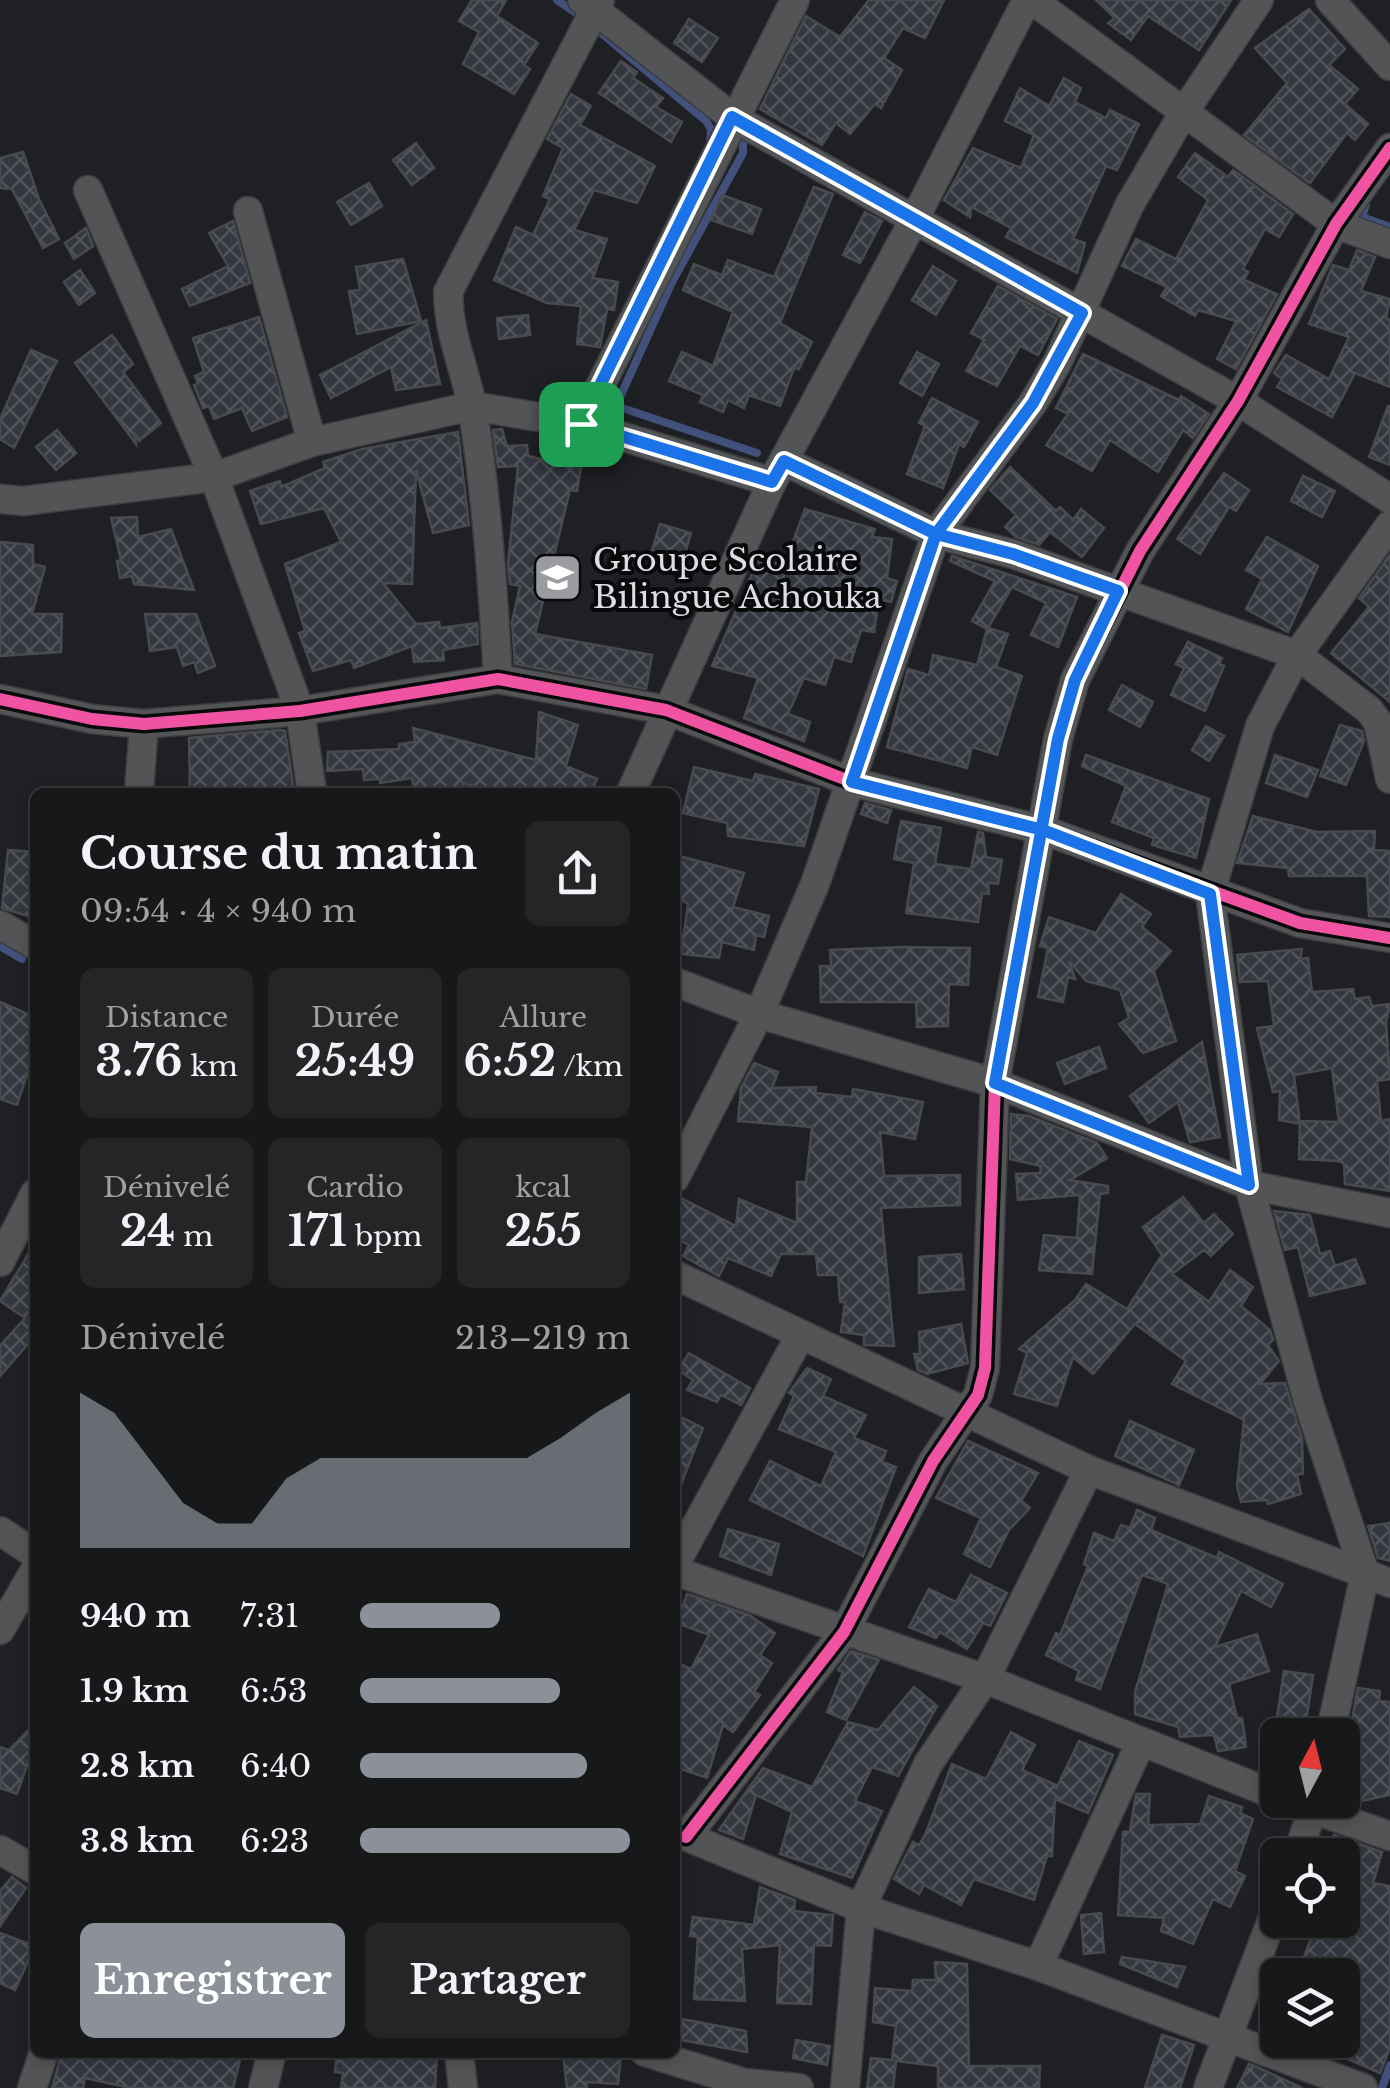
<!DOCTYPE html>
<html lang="fr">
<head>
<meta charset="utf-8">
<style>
  body { margin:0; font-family:"Libre Baskerville",serif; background:#232527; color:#f1f3f6; height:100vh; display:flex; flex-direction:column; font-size:38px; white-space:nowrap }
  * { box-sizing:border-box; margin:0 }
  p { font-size:32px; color:#9ea0a2 }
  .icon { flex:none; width:55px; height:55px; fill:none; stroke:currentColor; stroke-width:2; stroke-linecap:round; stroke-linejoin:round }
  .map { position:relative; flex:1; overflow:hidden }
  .details { position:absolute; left:30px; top:788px; width:650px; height:1270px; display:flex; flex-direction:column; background:#16181a; border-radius:15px; box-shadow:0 5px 15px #0003,0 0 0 2px #353739 }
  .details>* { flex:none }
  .needle { width:65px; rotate:7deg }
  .fabs { position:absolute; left:1260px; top:1718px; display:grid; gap:20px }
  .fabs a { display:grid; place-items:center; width:100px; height:100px; border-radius:15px; background:#16181a; box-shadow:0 5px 15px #0003,0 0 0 2px #353739; font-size:50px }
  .pin { position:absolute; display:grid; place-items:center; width:85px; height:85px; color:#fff; margin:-42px; border-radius:20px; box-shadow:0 5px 15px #0006 }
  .round { display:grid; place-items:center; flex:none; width:105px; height:105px; border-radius:15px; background:#232527 }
  .headline { display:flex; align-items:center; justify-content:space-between; height:170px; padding:0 50px }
  h1 { font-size:45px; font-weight:800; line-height:75px }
  .figures { display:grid; grid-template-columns:repeat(3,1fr); gap:15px; height:170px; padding:10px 50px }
  .figures div { display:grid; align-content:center; border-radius:15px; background:#232527; text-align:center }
  .figures b { font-size:42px; font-weight:800 }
  .figures small { font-size:28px; font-weight:400 }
  .figures p { font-size:28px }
  .chart { height:280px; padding:20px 50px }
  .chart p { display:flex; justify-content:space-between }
  .chart svg { width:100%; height:180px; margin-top:10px; fill:#8c9099; opacity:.7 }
  .cta { display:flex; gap:20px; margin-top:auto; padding:20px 50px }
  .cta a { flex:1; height:115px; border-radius:15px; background:#8c9099; color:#fff; font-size:40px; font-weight:800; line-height:115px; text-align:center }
  .cta a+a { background:#232527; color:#f1f3f6 }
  ul { padding:0 50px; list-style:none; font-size:32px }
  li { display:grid; grid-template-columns:160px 120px 1fr; align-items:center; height:75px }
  li i { height:25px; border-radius:12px; background:#8c9099 }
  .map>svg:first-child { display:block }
</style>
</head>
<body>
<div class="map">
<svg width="1390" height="2088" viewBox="0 0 1390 2088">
  <defs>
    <pattern id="building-cross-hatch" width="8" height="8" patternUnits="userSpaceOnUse" patternTransform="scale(2.5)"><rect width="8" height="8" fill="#343740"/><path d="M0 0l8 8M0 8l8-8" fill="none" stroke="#51545b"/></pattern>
  </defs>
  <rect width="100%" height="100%" fill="#1e2023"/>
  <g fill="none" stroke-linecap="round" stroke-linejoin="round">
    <g stroke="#42507c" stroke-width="8">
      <path d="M557,0L583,18"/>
      <path d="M594,27L706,121L711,129L710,144"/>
      <path d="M733,137L743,143V153L672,282L616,406L757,453"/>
      <path d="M1366,204L1362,217L1390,227"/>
      <path d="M0,946L22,959"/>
      <path d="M1382,2088L1390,2065"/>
    </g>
  </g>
  <g fill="url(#building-cross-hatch)" stroke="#484a4d" stroke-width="2.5">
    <path d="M472,0H506L497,16L538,43L524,65L530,69L514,94L463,64L479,32L459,21Z"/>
    <path d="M869,0H944L925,38L903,28L884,58L902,70L881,108L875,104L850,134L836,123L822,145L760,109L806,16L840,37Z"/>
    <path d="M1096,0H1231L1199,50L1148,16L1131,40L1108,23L1115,18Z"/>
    <path d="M1309,9L1345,49L1329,65L1358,89L1345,104L1368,124L1355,140L1347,133L1310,183L1244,135L1287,83L1255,48Z"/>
    <path d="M689,19L718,38L702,62L674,43Z"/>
    <path d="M621,61L637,72L633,78L663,98L656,107L682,122L671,142L599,93Z"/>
    <path d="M1064,78L1081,88L1075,102L1106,118L1110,110L1139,124L1117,170L1106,166L1073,239L1085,243L1077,273L1006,237L1011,228L971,207L970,217L944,200L973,148L1021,168L1034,135L1005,121L1020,88L1049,106Z"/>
    <path d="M571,94L591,106L580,125L655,166L637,203L594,190L574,230L607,239L593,278L618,282L614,310L607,309L600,347L577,344L581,306L547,303L494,280L516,227L533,235L550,199L543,196L563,148L547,139Z"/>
    <path d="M416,143L434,168L412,185L393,160Z"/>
    <path d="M23,152L39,199L59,239L43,248L12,189L0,188V158Z"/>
    <path d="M1195,153L1228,177L1233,170L1293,214L1279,237L1265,229L1243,269L1248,272L1244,280L1277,294L1236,369L1217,359L1236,321L1198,310L1195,316L1161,296L1167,287L1122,266L1136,239L1176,259L1208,200L1178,177Z"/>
    <path d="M369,183L382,206L351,225L337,202Z"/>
    <path d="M814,187L833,194L780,323L812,342L799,369L794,368L780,406L749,395L744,408L728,400L723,412L700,402L703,395L669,381L682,352L713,366L733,312L683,290L694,264L722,275L728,260L774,277Z"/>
    <path d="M722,195L761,209L752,234L711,220Z"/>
    <path d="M865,212L882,221L860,263L843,255Z"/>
    <path d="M233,221L250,283L190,306L182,289L228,266L209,233Z"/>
    <path d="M86,228L93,246L74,259L65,243Z"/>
    <path d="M1357,250L1375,257L1361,291L1390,299L1386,318L1390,320V387L1355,373L1332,417L1277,387L1282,379L1274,373L1286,355L1329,379L1349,337L1309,324L1333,265L1349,270Z"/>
    <path d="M403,259L421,321L357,334L349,291L360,290L356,267Z"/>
    <path d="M933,266L956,281L936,315L912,300Z"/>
    <path d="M80,270L95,293L79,305L64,282Z"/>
    <path d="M998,286L1057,319L1038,355L1020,346L997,386L966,371L984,340L971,333Z"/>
    <path d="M528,315L530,335L499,339L497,318Z"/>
    <path d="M259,317L287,417L252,431L242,408L214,419L209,406L203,408L194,385L198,383L195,376L204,372L193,338Z"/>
    <path d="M426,320L440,384L396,390L391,367L331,398L320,375Z"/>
    <path d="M112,335L133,364L123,372L161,423L139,441L135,433L136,444L75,363Z"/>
    <path d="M31,350L57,361L14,448L0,439V419Z"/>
    <path d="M917,352L939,364L922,396L900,383Z"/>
    <path d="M1083,354L1179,400L1181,396L1209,414L1193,438L1183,430L1158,472L1110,440L1092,471L1046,445L1068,414L1056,408Z"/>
    <path d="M932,398L978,422L964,447L959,444L943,488L907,474L925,426L919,423Z"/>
    <path d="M1388,406H1390V465L1369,457Z"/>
    <path d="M502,429L507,446L527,445L528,456L559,463L563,439L585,444L577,491L570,490L535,634L652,655L646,689L515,664L512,622L520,586L510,584L508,564L518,466L498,467L493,430Z"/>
    <path d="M57,430L76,453L56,470L36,447Z"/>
    <path d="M458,432L469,525L433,533L416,470L412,584L383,583L416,624L439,622L440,628L477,623L478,644L443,650L444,660L414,662L412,646L354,668L351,660L313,671L299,633L305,631L285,564L341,542L324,508L261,524L250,491L280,481L281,487L325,468L323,462L362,449Z"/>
    <path d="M1010,467L1056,511L1060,507L1073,520L1081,509L1104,528L1082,557L1050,532L1039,545L1016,537L1005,527L1016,515L990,490Z"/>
    <path d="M1224,473L1249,490L1236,511L1229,507L1200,554L1177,539Z"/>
    <path d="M1303,476L1335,491L1322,517L1291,501Z"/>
    <path d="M805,509L875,529L872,537L892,539L887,578L897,581L891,602L879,599L874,632L861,630L851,662L834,657L825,685L804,678L788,714L810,722L804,741L744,718L758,678L712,666L759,558L784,566Z"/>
    <path d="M137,517L138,537L171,529L194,590L134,584L132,576L120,578L117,561L121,560L111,518Z"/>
    <path d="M660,524L691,533L683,560L652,550Z"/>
    <path d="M1267,537L1318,566L1288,632L1246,609L1262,579L1246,570Z"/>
    <path d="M0,542L33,545V564L45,567L32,614H62L61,652L0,656Z"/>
    <path d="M1390,555V702L1331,653L1369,607L1359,598Z"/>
    <path d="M952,556L1077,597L1058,647L1031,635L1046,603L1012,587L988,628L1008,634L996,667L1022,676L997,755L972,747L967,768L887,747L908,669L929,675L933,655L977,665L987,629L972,621L995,581L950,561Z"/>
    <path d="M145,614H196L215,666L198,673L194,662L183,666L177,647L150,651Z"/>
    <path d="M1188,642L1222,658L1219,664L1224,666L1205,711L1171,695L1184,668L1176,664Z"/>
    <path d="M1122,685L1153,702L1140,727L1109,710Z"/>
    <path d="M539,712L578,725L566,766L597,779L591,792H493L463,783L464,792H415L412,778L380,783V779L364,780L363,769L327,771L328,752L399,749V744L415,742L413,728L536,760Z"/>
    <path d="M1340,725L1362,731L1364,741L1346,785L1320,776Z"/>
    <path d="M1206,726L1224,736L1209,761L1192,750Z"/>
    <path d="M280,730L285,731L294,792H190L189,738Z"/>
    <path d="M1086,755L1209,799L1196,858L1152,845L1154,838L1112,822L1126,786L1082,766Z"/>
    <path d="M1275,755L1318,770L1307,797L1266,783Z"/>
    <path d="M694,767L753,781L755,774L819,789L804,846L728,836L727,823L683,813Z"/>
    <path d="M865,803L891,810L887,823L861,814Z"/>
    <path d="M1253,816L1317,832L1375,831L1374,850L1390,851V917L1369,916L1367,876H1289L1288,868L1237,863Z"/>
    <path d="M901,821L941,828L935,864L971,869L978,832L983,833L986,857L1002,860L998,884L988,883L989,894L982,893L978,922L906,913L914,863L894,859Z"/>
    <path d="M8,850L35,852V918L2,908Z"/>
    <path d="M675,855L744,873L733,907L769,916L764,937L756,935L754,950L722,942L719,958L681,954L688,904L675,896Z"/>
    <path d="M1121,894L1151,914L1142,927L1171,951L1154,971L1176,1041L1143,1053L1119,1024L1129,1018L1120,990L1086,981L1069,961L1075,979L1068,977L1063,1002L1038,997L1048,948L1040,946L1049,917L1096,933Z"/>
    <path d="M901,947L970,948L968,985L949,984L948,1026L917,1027L916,1002H821L820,966H831L830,950Z"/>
    <path d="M1302,949L1300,959L1308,958L1312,992L1353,989L1355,999L1369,997L1372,1006L1390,1004L1386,1022L1390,1079L1377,1081L1381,1121L1390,1119V1191L1345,1184L1344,1164L1338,1161L1299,1159L1300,1121L1339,1122L1332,1068L1294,1075L1300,1124L1279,1120L1280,1091L1273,1092L1257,1028L1274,1026L1268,981L1240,982L1237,955Z"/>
    <path d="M0,1002L35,1017V1075L28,1072L17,1105L0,1099Z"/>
    <path d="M1202,1042L1220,1137L1190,1142L1178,1102L1149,1123L1130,1096Z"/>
    <path d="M1099,1047L1106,1068L1065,1084L1057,1063Z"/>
    <path d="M754,1063L778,1072L772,1088L816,1087L815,1093L852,1097L853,1089L923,1102L915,1139L880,1132L884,1176L960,1175V1205L881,1208L894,1346L864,1345V1335L841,1332L845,1302H840L838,1275H818L816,1254H781L771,1276L728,1258L719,1276L683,1256L689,1245L675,1238V1195L736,1226L739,1199L797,1223V1182H806L812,1127L738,1121L741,1088Z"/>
    <path d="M1011,1114L1029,1116L1097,1143L1107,1158L1070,1180L1108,1186V1193L1100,1194L1092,1274L1039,1270L1044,1235L1077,1238L1080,1195L1018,1200L1016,1174L1040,1173L1041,1166L1010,1159Z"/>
    <path d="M1183,1197L1204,1223L1214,1214L1233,1234L1211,1256L1204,1250L1172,1274L1209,1302L1230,1270L1253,1287L1241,1306L1270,1330L1273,1340L1268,1345L1279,1361L1260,1384L1285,1383L1302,1439L1303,1474H1297L1301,1494L1268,1504L1267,1500L1241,1502L1237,1486L1244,1420L1172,1384L1186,1361L1135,1324L1093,1374L1073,1357L1057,1406L1014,1394L1027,1353L1019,1349L1075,1300L1086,1284L1127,1309L1162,1255L1143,1227Z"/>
    <path d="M1274,1211L1310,1215L1320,1254L1330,1251L1335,1266L1355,1259L1365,1283L1310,1296L1298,1247L1285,1250Z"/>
    <path d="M35,1243V1336L0,1376V1346L25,1318L0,1301Z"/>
    <path d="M961,1254L964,1289L919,1293V1257Z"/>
    <path d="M961,1324L968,1363L927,1374L918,1370L914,1354H920L919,1332Z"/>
    <path d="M689,1353L750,1388L741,1405L721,1395L717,1402L687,1390L693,1380L678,1370Z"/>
    <path d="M807,1368L831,1379L823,1396L866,1415L854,1438L886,1451L882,1462L896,1467L863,1556L750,1500L770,1461L821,1486L836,1452L779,1429L794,1396L789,1393Z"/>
    <path d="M675,1414L703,1428L675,1500Z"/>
    <path d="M1130,1421L1194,1450L1179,1485L1115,1456Z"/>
    <path d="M968,1441L1038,1473L1021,1501L1030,1508L1009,1530L990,1567L964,1554L981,1518L936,1498Z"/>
    <path d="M1137,1510L1155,1518L1151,1530L1217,1558L1219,1552L1283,1584L1271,1607L1241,1591L1215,1647L1257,1634L1269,1671L1229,1684L1237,1718H1242L1246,1747L1218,1751L1214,1735L1180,1737L1178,1727L1135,1714V1692L1168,1584L1142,1575L1100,1689L1076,1680L1079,1671L1046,1655L1056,1633L1060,1635L1088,1566L1084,1564L1094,1533L1114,1541L1121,1525L1130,1528Z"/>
    <path d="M1390,1523V1561L1378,1558L1368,1526Z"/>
    <path d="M728,1529L779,1544L771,1575L720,1556Z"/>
    <path d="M971,1575L1007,1593L990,1626L983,1623L967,1649L940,1632L936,1638L909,1627L929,1589L956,1602Z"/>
    <path d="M687,1594L749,1615L775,1633L760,1655L772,1663L754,1692L760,1695L733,1732L723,1725L707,1778L675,1767V1662L691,1669L709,1635L677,1623Z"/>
    <path d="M851,1651L879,1660L846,1720L827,1712L843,1672L838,1670Z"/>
    <path d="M1284,1671L1313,1675L1305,1729L1276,1724Z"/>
    <path d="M914,1687L937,1706L898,1776L872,1767L855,1801L882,1811L852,1878L780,1854L792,1812L756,1795L743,1839L719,1830L763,1768L812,1787L848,1722L878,1730Z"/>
    <path d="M1358,1688L1380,1691L1379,1701L1390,1702V1795L1357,1802L1358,1797L1342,1792V1747L1347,1746Z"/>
    <path d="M35,1723V1743L17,1794L0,1788V1747L9,1750Z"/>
    <path d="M1011,1732L1035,1745L1022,1770L1056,1785V1789L1079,1741L1113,1755L1088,1813L1055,1799L1052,1856H1047L1034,1900L974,1879L961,1905L924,1885L919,1894L894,1879L913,1842L919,1845L925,1835L952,1764L986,1779Z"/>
    <path d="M1136,1794H1150L1148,1825L1200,1824L1209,1796L1242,1807L1240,1813L1253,1819L1235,1871L1245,1876L1230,1907L1213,1899L1193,1944L1161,1931L1164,1918L1118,1915L1123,1832L1130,1831Z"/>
    <path d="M1334,1835L1382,1852L1373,1883L1390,1886V2048L1380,2073L1305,2040H1342V1975H1297L1318,1920H1342V1855H1325Z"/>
    <path d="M12,1877L26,1888L0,1926V1891Z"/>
    <path d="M760,1887L795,1900L794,1911L833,1915L831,1946L814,1945L811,2004L777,2003L780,1945L742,1949L745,2001L694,1999L698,1937L690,1936L693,1917L754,1925Z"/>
    <path d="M1101,1913L1104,1952L1084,1954L1081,1915Z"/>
    <path d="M0,1933L35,1946L15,1990L0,1983Z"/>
    <path d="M1122,1957L1185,1967L1177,1987L1120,1964Z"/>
    <path d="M935,1962L967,1964L969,2066H1040L1039,2088H938V2066L896,2061L893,2088H867L871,2058L892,2060L896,2026L873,2022L875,1988L912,1991L913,1980H936Z"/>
    <path d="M682,2019L746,2031L747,2052L681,2040Z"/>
    <path d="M1162,2035L1194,2045L1180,2088H1145Z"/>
    <path d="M796,2040L830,2046L827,2065L793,2058Z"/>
    <path d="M62,2052H140L176,2061L177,2052H242L233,2088H130L85,2078L83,2088H52Z"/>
    <path d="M337,2052H437L435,2088H341L343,2073L335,2072Z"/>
    <path d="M563,2054L621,2055L618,2084L586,2082L587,2088H567Z"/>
    <path d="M1249,2064L1255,2066L1302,2088H1237Z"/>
  </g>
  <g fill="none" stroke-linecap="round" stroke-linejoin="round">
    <defs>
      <g id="street">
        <path d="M582,0L732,117L1238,401L1390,499"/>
        <path d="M1032,0L1336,224L1390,244"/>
        <path d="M1330,0L1390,66"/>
        <path d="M248,211L312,442"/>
        <path d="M581,424L795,0"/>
        <path d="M784,461L936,534L1013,554L1297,655L1369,710L1378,722L1390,779"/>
        <path d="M0,499L24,501L214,477L88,190"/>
        <path d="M498,679C493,590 487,500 473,412C466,368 449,340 448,292L600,0"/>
        <path d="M0,699L92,719L144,724L300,711L498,679L666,710L852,782L1043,830L1300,923L1390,938"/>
        <path d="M139,792L144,724"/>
        <path d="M312,792L300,711L214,477L312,442L472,406L581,424L772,482"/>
        <path d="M631,792L772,482L914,220L1027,0"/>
        <path d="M0,925L35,945"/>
        <path d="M675,982L759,1014L995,1083L1249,1185L1390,1213"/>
        <path d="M675,1178L759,1014L815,884L936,534L1033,403L1057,363L1129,206L1184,112L1259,0"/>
        <path d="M0,1262L35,1193"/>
        <path d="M675,1275L1089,1470L1390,1583"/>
        <path d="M0,1531L35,1554"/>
        <path d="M675,1564L800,1336"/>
        <path d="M675,1571L985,1679L1278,1796"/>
        <path d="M0,1630L35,1570"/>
        <path d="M1330,1735L1365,1574L1308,1401L1249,1185L1210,894L1260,726L1297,655L1390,525"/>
        <path d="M1286,1800L1390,1836"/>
        <path d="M675,1832L861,1908L1038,1966L1363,2088"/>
        <path d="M686,1837L844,1632L933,1461L978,1395L985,1368L995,1083L1058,739L1075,680L1140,551L1238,401L1336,224L1390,148"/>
        <path d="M0,1850L35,1870"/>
        <path d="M1297,1855L1316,1800"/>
        <path d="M1038,1966L1141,1742"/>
        <path d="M459,2052L463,2088"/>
        <path d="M645,2052L745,2083L799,2088"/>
        <path d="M32,2088L44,2052"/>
        <path d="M263,2088L272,2052"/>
        <path d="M845,2088L861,1908L928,1764L985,1679L1089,1470"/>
        <path d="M1208,2088L1278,1904"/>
      </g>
    </defs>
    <use href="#street" stroke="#3b3c3f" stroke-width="31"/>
    <use href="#street" stroke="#535456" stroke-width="28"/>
    <defs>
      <g id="cycleway">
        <path d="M0,699L92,719L144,724L300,711L498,679L666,710L852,782L1043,830L1300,923L1390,938"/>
        <path d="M686,1837L844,1632L933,1461L978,1395L985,1368L995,1083L1058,739L1075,680L1140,551L1238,401L1336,224L1390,148"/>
      </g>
    </defs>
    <use href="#cycleway" stroke="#08090b" stroke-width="19"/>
    <use href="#cycleway" stroke="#f153a3" stroke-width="12"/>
  </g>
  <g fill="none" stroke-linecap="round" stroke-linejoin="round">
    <defs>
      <path id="route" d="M581,424L772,482L784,461L936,534L1013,554L1118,591L1075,680L1058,739L995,1083L1249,1185L1210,894L1043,830L852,782L936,534L1033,403L1082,313L732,117L581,424"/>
    </defs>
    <use href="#route" stroke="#fff" stroke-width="20"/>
    <use href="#route" stroke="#1a73e8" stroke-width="12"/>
  </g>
  <defs>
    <symbol id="school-square" viewBox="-11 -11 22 22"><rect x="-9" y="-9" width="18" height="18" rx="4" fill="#9a9c9f" stroke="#08090b"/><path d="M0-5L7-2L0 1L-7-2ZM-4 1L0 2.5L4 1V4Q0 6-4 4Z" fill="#fff"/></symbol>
  </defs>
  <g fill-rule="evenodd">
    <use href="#school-square" x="530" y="550" width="55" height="55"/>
  </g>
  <g text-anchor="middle" stroke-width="8" stroke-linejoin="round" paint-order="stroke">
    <g font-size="32" fill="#dddee2" stroke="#08090b" text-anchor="start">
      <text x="593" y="571">Groupe Scolaire<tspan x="593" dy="37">Bilingue Achouka</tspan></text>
    </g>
  </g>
</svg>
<div class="fabs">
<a><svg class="needle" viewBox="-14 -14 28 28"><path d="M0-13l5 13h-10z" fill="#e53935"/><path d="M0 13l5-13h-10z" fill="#9ea0a2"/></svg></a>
<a><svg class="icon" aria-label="locate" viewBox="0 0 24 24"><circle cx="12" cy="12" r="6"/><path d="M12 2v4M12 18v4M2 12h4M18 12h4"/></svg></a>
<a><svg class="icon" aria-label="layers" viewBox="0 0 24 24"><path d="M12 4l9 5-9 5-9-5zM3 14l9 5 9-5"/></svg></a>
</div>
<div class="pin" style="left:581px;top:424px;background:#1e9e55"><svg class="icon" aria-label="arrive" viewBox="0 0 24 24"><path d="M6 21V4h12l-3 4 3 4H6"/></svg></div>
<section class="details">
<div class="headline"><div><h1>Course du matin</h1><p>09:54 · 4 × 940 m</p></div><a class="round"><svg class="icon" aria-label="share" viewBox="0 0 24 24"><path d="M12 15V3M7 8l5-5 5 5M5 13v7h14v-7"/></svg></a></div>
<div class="figures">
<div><p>Distance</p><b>3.76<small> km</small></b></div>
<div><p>Durée</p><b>25:49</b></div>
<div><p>Allure</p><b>6:52<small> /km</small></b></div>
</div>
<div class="figures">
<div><p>Dénivelé</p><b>24<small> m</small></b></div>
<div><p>Cardio</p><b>171<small> bpm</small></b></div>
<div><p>kcal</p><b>255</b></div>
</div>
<div class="chart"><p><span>Dénivelé</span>213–219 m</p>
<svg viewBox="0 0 160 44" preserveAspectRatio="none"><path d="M0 44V6L10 11L20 22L30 33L40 38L50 38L60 27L70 22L80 22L90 22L100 22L110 22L120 22L130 22L140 17L150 11L160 6V44z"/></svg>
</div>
<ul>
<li><b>940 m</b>7:31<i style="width:52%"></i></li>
<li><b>1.9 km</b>6:53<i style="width:74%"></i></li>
<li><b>2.8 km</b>6:40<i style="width:84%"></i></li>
<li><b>3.8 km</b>6:23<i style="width:100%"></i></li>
</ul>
<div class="cta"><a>Enregistrer</a><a>Partager</a></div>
</section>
</div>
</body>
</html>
